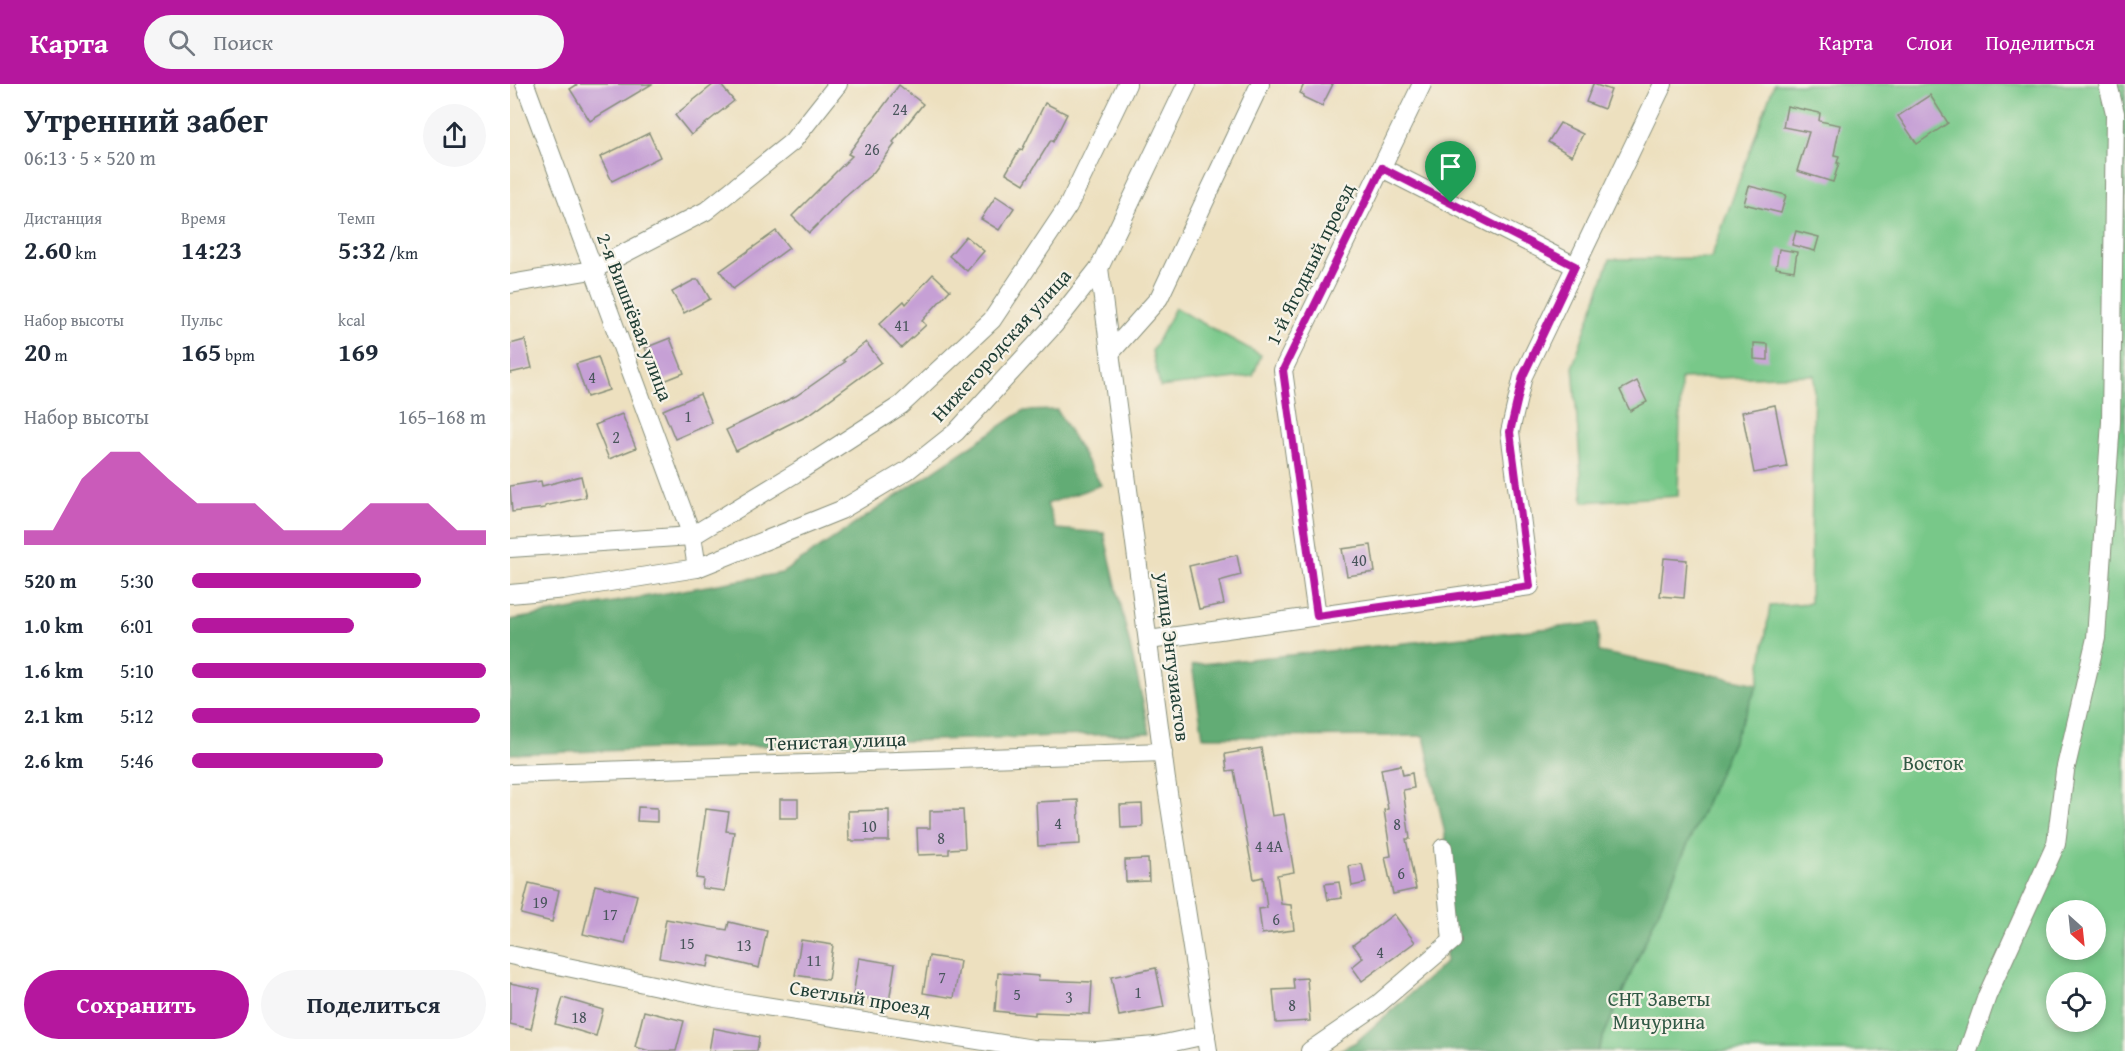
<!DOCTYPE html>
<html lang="ru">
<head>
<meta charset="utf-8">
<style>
  body { margin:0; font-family:"Gentium Book Plus",serif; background:#f6f6f7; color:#1f2937; height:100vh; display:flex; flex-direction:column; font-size:22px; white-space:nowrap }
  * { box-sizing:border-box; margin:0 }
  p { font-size:20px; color:#747a83 }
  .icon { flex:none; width:33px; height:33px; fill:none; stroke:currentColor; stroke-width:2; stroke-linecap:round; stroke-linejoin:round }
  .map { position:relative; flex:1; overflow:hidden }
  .details { display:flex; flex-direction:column; background:#fff; width:510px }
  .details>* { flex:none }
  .needle { width:39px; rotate:153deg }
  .controls { position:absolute; left:1536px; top:816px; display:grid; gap:12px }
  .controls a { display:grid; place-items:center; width:60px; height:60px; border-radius:50%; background:#fff; box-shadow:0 3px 9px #0003; font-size:30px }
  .pin { position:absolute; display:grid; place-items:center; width:51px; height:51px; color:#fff; margin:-62px -26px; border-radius:50% 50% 50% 0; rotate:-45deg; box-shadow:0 0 6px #0007 }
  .pin .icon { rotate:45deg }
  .round { display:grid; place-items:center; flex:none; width:63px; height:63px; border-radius:32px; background:#f6f6f7 }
  .summary { display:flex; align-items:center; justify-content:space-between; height:102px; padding:0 24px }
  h1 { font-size:33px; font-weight:800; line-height:45px }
  .stats { display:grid; grid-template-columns:repeat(3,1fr); gap:9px; height:102px; padding:6px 24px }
  .stats div { display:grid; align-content:center }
  .stats b { font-size:26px; font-weight:800 }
  .stats small { font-size:16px; font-weight:400 }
  .stats p { font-size:16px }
  .chart { height:168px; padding:12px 24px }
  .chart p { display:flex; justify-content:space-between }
  .chart svg { width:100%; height:108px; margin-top:6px; fill:#b5179e; opacity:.7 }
  .cta { display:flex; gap:12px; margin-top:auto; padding:12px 24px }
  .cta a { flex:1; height:69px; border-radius:36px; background:#b5179e; color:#fff; font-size:24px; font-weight:800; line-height:69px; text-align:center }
  .cta a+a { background:#f6f6f7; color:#1f2937 }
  ul { padding:0 24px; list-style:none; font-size:20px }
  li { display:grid; grid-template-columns:96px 72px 1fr; align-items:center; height:45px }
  li i { height:15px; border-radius:8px; background:#b5179e }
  header { display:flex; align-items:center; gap:36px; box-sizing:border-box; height:84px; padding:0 30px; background:#b5179e; color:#fff }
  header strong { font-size:28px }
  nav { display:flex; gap:33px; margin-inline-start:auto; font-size:21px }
  .search { width:420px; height:54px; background:#f6f6f7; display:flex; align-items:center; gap:15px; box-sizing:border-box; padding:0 21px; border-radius:33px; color:#747a83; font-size:22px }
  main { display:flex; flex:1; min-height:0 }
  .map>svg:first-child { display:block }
</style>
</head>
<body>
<header>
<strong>Карта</strong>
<div class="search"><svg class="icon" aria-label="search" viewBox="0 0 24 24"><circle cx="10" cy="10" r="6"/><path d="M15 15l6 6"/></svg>Поиск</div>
<nav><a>Карта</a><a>Слои</a><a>Поделиться</a></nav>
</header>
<main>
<section class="details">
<div class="summary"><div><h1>Утренний забег</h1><p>06:13 · 5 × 520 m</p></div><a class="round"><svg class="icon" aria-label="share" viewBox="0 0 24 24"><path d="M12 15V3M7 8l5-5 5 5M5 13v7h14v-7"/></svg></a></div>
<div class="stats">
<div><p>Дистанция</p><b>2.60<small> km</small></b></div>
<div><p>Время</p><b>14:23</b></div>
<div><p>Темп</p><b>5:32<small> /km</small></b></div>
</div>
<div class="stats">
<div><p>Набор высоты</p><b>20<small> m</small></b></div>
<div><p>Пульс</p><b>165<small> bpm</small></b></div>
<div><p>kcal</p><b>169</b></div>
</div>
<div class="chart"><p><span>Набор высоты</span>165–168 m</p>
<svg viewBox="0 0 160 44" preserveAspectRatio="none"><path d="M0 44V38L10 38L20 17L30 6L40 6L50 17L60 27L70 27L80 27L90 38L100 38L110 38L120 27L130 27L140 27L150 38L160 38V44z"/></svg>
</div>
<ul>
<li><b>520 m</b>5:30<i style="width:78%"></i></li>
<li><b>1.0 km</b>6:01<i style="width:55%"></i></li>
<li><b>1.6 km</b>5:10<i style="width:100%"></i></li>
<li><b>2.1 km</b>5:12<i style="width:98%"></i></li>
<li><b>2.6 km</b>5:46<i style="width:65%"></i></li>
</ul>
<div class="cta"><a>Сохранить</a><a>Поделиться</a></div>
</section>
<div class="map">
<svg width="1615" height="967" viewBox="0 0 1615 967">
  <rect width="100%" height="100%" fill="#f7f3e8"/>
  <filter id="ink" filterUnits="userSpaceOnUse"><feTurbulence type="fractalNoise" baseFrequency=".0167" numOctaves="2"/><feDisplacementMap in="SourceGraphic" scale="12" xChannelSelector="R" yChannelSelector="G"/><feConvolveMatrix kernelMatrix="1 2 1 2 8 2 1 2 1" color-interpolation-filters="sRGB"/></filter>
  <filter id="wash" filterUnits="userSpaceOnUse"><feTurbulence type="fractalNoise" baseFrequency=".008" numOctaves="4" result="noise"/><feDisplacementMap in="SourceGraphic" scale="24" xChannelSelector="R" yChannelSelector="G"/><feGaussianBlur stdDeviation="1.35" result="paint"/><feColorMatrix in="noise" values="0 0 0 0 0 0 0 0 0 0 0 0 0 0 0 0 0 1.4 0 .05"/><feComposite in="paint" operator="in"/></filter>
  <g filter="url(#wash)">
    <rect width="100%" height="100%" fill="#ede0bf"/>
    <g fill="#78c889" stroke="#4c825e" stroke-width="1.5" fill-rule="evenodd">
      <path d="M1264,0H1615V967H1087L1248,600L1260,522L1300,519L1304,291L1171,295L1168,412L1073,418L1063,281L1100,175L1201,174ZM1546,826H1586V866H1546ZM1546,898H1586V938H1546Z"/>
      <path d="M665,224L751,271L743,292L650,303L642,267Z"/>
    </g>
    <g fill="#62ac75" stroke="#407454" stroke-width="1.5">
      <path d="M547,326L591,401L537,420L546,445L594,449L640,649L0,670V536L272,489L513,327Z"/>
      <path d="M1088,539L1089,568L1248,600L1087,967H828L846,958L936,878L935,750L914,652L693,653L682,581Z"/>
    </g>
    <g id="blocks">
      <g fill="#c6a0d5">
        <path d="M68,0H142L80,37L60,5Z"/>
        <path d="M204,0H210L224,17L181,51L165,31Z"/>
        <path d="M794,0H823L812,22L793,13L794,11L790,9Z"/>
        <path d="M1083,0L1101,6L1094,25L1076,18Z"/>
        <path d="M389,1L413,20L383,58L385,60L363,89L334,114L299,149L282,132L342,72L338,70Z"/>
        <path d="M1420,11L1438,39L1407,60L1388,32Z"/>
        <path d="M535,19L557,30L543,58L541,56L514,100L496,89L510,65L512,66Z"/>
        <path d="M1277,22L1310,29L1309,37L1330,41L1324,71L1329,72L1327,79H1329L1323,98L1287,87L1299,48L1273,43Z"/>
        <path d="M1050,39L1073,50L1062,72L1038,58Z"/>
        <path d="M139,49L150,73L102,97L90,73Z"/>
        <path d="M1239,102L1276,111L1271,129L1234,120Z"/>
        <path d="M486,112L504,124L489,146L471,135Z"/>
        <path d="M266,147L279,164L223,205L210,187Z"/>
        <path d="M1286,147L1309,153L1305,167L1282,161Z"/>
        <path d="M456,152L474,167L457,187L439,172Z"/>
        <path d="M1269,165L1287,168L1284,187L1266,184Z"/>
        <path d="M423,190L440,206L412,237L416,241L391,264L369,240L394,217L396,220Z"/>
        <path d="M184,196H189L200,215L174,229L162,208Z"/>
        <path d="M160,254L174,289L149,299L135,264Z"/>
        <path d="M15,256L22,284L0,289V260Z"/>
        <path d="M356,258L371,278L301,329L226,367L216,346L286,312L335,278L333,276Z"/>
        <path d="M1244,259L1258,260V276L1244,275Z"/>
        <path d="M88,273L99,306L77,313L66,280Z"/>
        <path d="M1127,297L1137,318L1120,327L1110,306Z"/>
        <path d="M190,310L202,339L165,355L153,326Z"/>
        <path d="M1265,321L1277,383L1244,389L1232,328Z"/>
        <path d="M112,330L126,364L99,375L85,341Z"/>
        <path d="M71,392L76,413L35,422V424L2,428L0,402L31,397L32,402Z"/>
        <path d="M861,461L865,488L837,492L832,465Z"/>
        <path d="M727,471L731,491L709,497L714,520L689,525L679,482Z"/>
        <path d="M1154,474L1177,476L1174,514L1150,512Z"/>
        <path d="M751,664L762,732L774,730L784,788L767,791L771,820L781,821L784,846L752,850L749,825L757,824L753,793L744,795L724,686L717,687L715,670Z"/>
        <path d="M891,681L893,691L902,689L904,704L893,706L900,755H896L906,805L883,810L875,773L881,772L874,726L878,725L871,685Z"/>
        <rect x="270" y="715" width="18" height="19"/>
        <path d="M568,716L570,760L528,762L526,718Z"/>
        <path d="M632,720L633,743L611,744L610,721Z"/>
        <path d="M128,723L147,724V738L127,737Z"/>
        <path d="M196,725L219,728L216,747L224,748L215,807L192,804L193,795L186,794Z"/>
        <path d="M379,726V757H339L338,727Z"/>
        <path d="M453,726L455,764L439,765V770L408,771L407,744H420V727Z"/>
        <path d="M638,775L639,797L616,798L615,776Z"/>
        <path d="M852,780L856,799L842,802L839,782Z"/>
        <path d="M829,798L832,814L818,816L815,800Z"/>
        <path d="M19,799L49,806L42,838L11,830Z"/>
        <path d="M85,801L127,811L115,860L73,850Z"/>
        <path d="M884,830L905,858L852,897L842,883L853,874L843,861Z"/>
        <path d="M156,835L217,846L219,838L257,847L249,884L200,872L198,883L149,874Z"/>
        <path d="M291,856L323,861L318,896L285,891Z"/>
        <path d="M419,872L450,877L444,914L413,909Z"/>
        <path d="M349,874L385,880L379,918L343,912Z"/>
        <path d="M646,884L654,923L609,932L601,893Z"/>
        <path d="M488,889L529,892L528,896L582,898L580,930L525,928V931L485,927Z"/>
        <path d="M797,894L800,937L766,939L763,906L784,905L783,895Z"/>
        <path d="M0,899L30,905L21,945L0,940Z"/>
        <path d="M53,914L93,926L86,952L45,940Z"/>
        <path d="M134,927L174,937L166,967H140L125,963Z"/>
        <path d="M203,944L249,953L247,967H199Z"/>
      </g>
    </g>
  </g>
  <g filter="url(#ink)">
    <use href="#blocks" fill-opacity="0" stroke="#868e7a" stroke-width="1.5"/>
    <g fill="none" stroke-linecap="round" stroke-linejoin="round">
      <defs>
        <g id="minor">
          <path d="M15,0L182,452L187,484"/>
          <path d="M872,84L1065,182"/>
          <path d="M589,184L656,696L698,967"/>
          <path d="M0,200L82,186L196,127L282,58L328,0"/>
          <path d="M601,268L649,214L750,0"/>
          <path d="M0,464L182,452L289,387L391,321L482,236L558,122L617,0"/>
          <path d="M0,510L56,505L187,484L331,426L398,386L446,348L544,241L589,184L677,0"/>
          <path d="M807,532L773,286L912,0"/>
          <path d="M639,556L1020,502L1000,348L1013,292L1153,0"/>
          <path d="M0,690L653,668"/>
          <path d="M0,871L205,914L523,965L587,967L645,962L696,951"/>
          <path d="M800,967L867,921L942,857L933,764"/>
          <path d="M1458,967L1477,912L1546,760L1555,687L1586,554L1601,338L1605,29L1598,0"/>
        </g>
      </defs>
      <use href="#minor" stroke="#868e7a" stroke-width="20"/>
      <use href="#minor" stroke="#fff" stroke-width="18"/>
    </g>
  </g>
  <g fill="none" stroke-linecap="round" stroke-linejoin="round" filter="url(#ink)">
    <defs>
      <path id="route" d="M872,84L1065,182L1013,292L1000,348L1020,502L807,532L773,286Z"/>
    </defs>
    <use href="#route" stroke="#fff" stroke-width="12"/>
    <use href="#route" stroke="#b5179e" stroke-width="8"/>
  </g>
  <g text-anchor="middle" stroke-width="4.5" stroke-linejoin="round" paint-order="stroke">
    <g font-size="16" fill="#49565c">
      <text x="390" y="31">24</text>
      <text x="362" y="71">26</text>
      <text x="392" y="247">41</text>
      <text x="82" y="299">4</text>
      <text x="178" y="338">1</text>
      <text x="106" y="359">2</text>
      <text x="849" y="482">40</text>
      <text x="548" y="745">4</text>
      <text x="887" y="746">8</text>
      <text x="359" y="748">10</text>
      <text x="431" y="760">8</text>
      <text x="759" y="768">4 4А</text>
      <text x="891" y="795">6</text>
      <text x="30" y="824">19</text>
      <text x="100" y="836">17</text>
      <text x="766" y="841">6</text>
      <text x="177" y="865">15</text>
      <text x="234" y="867">13</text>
      <text x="870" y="874">4</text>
      <text x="304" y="882">11</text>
      <text x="432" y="899">7</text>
      <text x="628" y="914">1</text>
      <text x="507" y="916">5</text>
      <text x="559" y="919">3</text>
      <text x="782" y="927">8</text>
      <text x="69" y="939">18</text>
    </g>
    <g font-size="20" fill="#1f3d34" stroke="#f7f3e8">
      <text transform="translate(800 180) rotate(-64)" y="7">1-й Ягодный проезд</text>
      <text transform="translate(125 233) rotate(69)" y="7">2-я Вишнёвая улица</text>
      <text transform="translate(491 261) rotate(-48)" y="7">Нижегородская улица</text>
      <text transform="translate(663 573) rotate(83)" y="7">улица Энтузиастов</text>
      <text transform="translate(326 657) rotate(-2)" y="7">Тенистая улица</text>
      <text transform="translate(350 914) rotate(9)" y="7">Светлый проезд</text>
    </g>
    <g font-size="20" fill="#315945" stroke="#f7f3e8">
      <text x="1423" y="686">Восток</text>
      <text x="1149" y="922">СНТ Заветы<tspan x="1149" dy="23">Мичурина</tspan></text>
    </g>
  </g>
</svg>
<div class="controls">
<a><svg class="needle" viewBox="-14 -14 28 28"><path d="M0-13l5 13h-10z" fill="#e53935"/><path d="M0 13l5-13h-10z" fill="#747a83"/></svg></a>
<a><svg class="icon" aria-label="locate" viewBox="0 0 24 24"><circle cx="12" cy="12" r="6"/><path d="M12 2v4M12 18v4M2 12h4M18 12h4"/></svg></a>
</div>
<div class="pin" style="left:941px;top:119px;background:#1e9e55"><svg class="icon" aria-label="arrive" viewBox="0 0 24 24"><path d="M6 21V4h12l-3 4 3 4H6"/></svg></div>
</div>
</main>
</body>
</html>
